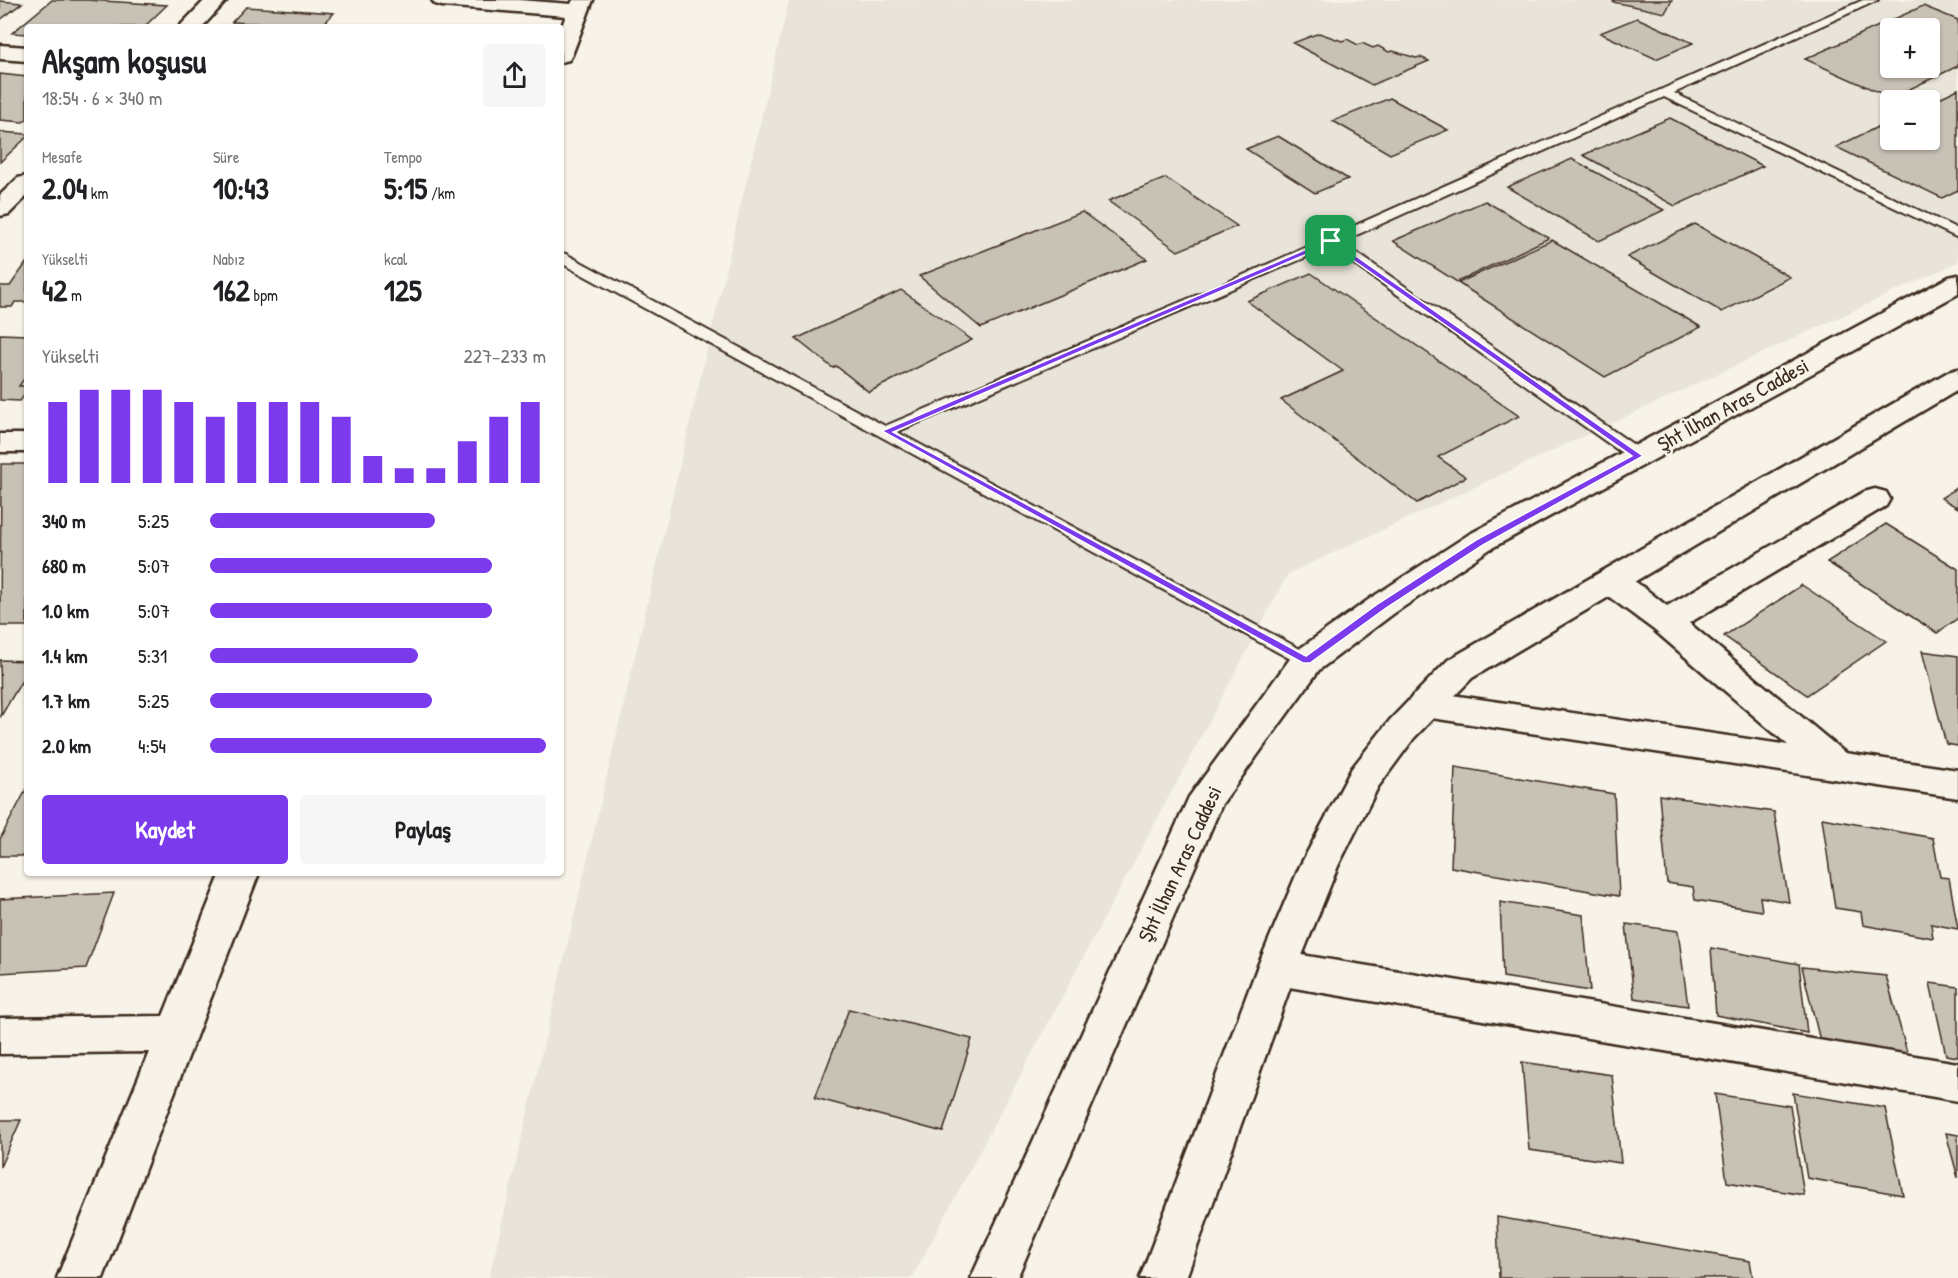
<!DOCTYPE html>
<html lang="tr">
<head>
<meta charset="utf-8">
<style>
  body { margin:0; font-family:"Patrick Hand",sans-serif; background:#f6f6f6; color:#202124; height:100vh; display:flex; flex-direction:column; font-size:22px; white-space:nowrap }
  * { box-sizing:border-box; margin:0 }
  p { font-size:20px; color:#757577 }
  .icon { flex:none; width:33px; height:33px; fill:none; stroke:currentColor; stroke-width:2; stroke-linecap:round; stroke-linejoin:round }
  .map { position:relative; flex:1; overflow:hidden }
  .panel { position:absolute; left:24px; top:24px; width:540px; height:852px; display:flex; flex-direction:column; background:#fff; border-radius:6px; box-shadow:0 2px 4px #0004 }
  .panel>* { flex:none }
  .buttons { position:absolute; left:1880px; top:18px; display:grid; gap:12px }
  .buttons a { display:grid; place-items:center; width:60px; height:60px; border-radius:6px; background:#fff; box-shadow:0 2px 4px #0004; font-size:30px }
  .pin { position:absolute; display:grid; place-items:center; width:51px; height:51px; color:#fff; margin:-26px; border-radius:12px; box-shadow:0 3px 9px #0006 }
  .round { display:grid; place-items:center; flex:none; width:63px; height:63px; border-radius:6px; background:#f6f6f6 }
  .head { display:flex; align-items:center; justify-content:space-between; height:102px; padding:0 18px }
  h1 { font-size:33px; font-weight:700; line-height:45px }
  .stats { display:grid; grid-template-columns:repeat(3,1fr); gap:9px; height:102px; padding:6px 18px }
  .stats div { display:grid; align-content:center }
  .stats b { font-size:30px; font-weight:700 }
  .stats small { font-size:16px; font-weight:400 }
  .stats p { font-size:16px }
  .chart { height:168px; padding:12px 18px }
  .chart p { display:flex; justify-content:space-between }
  .chart svg { width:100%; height:108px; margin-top:6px; stroke:#7c3aed; stroke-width:6 }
  .cta { display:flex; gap:12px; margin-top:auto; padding:12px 18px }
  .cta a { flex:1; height:69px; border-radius:6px; background:#7c3aed; color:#fff; font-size:24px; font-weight:700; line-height:69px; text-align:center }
  .cta a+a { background:#f6f6f6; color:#202124 }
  ul { padding:0 18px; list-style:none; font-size:20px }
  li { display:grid; grid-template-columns:96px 72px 1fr; align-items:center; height:45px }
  li i { height:15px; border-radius:8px; background:#7c3aed }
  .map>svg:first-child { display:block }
</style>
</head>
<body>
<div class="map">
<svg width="1958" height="1278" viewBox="0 0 1958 1278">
  <rect width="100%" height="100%" fill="#f7f3e8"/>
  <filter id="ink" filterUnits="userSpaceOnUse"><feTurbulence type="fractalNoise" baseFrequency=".0167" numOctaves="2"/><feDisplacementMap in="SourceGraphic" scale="12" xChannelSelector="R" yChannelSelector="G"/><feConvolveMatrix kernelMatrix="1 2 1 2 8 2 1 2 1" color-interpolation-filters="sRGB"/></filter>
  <g filter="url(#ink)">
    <path fill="#e9e4d9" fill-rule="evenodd" d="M789,0H1958V262L1288,574L912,1278H489ZM1890,28H1929V68H1890ZM1890,100H1929V140H1890Z"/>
    <g fill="#c8c1b6" stroke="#3b2a1e" stroke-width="1.5" fill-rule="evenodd">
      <path d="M52,0H87L167,5L144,27H27V34L12,33Z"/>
      <path d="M1614,0H1672L1665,13L1613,2Z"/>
      <path d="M0,1L22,3L0,20Z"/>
      <path d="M1923,6L1958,20V66L1891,98L1805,59ZM1890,28H1929V68H1890Z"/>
      <path d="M246,7L334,13L321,27L232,22Z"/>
      <path d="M1637,18L1693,43L1656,59L1600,33Z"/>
      <path d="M1319,33L1342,41L1347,39L1358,45L1362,43L1373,48L1378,46L1389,52L1393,51L1416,58L1420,57L1429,61L1372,85L1293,43Z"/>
      <path d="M0,74L27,77V119L23,122L0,120Z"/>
      <path d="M1958,89V190L1942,198L1836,147L1890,121V140H1929V103Z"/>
      <path d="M1390,98L1448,130L1390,154L1333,121Z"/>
      <path d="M1670,118L1763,166L1675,206L1583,155Z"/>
      <path d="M0,132L27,134V137L0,162Z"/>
      <path d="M1278,136L1348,179L1315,193L1246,149Z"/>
      <path d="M1572,159L1664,210L1599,241L1507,187Z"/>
      <path d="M1166,178L1237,226L1178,251L1108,201Z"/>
      <path d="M1485,201L1549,238L1457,282L1393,241Z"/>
      <path d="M1082,212L1147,259L981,328L919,276Z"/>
      <path d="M1695,224L1790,277L1722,312L1627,257Z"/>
      <path d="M1552,240L1701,327L1605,377L1458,283Z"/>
      <path d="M27,262V302H15L12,307H0V286H10Z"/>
      <path d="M1311,273L1519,416L1438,457L1466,477L1417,503L1281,400L1343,371L1247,301Z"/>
      <path d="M901,290L972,340L869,392L836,366L833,368L796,339Z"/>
      <path d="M0,334L27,335V375L19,386H27V392L20,401L0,400Z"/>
      <path d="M1,464H27V626H0Z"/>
      <path d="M1958,487V508L1941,498Z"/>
      <path d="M1886,524L1958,569V618L1937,633L1827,562Z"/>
      <path d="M1802,585L1886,641L1807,695L1724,636Z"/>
      <path d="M1922,651L1958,656V746L1946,744Z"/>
      <path d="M0,660L27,661V672L1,716Z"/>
      <path d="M1455,767L1614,794L1619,896L1451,867Z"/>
      <path d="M27,788V856H0V839Z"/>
      <path d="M1659,795L1774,812L1789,902L1760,897L1762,911L1695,900L1693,887L1667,883Z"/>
      <path d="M1822,818L1933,838L1940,877L1949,878L1958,929L1931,924L1933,938L1863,925L1861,912L1835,908Z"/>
      <path d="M114,893L86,968L0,973V899Z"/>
      <path d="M1500,902L1583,915L1590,991L1503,977Z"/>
      <path d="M1626,924L1678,931L1688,1006L1634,998Z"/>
      <path d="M1711,948L1799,964L1807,1033L1716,1015Z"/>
      <path d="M1802,967L1886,976L1910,1063L1823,1053Z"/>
      <path d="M1930,983L1958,987V1057L1946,1055Z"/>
      <path d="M849,1009L972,1039L943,1132L815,1098Z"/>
      <path d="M1522,1062L1612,1075L1621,1163L1529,1150Z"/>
      <path d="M1793,1093L1885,1108L1903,1195L1807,1178Z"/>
      <path d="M1715,1094L1790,1106L1804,1195L1727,1182Z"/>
      <path d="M0,1120H21L0,1167Z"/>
      <path d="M1946,1133L1958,1135V1178Z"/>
      <path d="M1497,1217L1750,1261L1753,1278H1499Z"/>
    </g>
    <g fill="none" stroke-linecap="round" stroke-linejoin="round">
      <defs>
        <path id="service" d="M1863,0H1878L1674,93L1958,229V238L1664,97L1341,242L1644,452L1646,456L1644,460H1632L1330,247L897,432L1313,656L1316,661L1313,666L1307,668L561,263V253L566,254L885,426L1221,285Z"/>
        <g id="minor">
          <path d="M205,0H227L202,27H179Z"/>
          <path d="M432,0H519L571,4L573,0H593L572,55L569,60L561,62V28L566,16L442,6L435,4Z"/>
          <path d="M0,45L27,47V61L0,59Z"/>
          <path d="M27,176V196L9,214L0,216V195L18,178Z"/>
          <rect x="0" y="434" width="27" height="18"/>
          <path d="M1875,489L1886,492L1890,499L1886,506L1689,623L1845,753L1958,770V798L1425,717L1413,713L1408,704L1413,695L1425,691L1788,745L1654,630L1600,590L1595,582L1600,574C1625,567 1648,592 1667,606L1864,492Z"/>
          <path d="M221,873H259L103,1278H57L149,1052L0,1054V1018L163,1016Z"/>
          <path d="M1277,951L1958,1063V1101L1277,985L1263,980L1257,968L1263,956Z"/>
        </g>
        <g id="secondary">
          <path d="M1958,275V294L1490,549L1393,614L1319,670L1222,804L1017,1278H971L1189,797L1295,652L1371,598L1468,535L1949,277Z"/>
          <path d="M1958,369V390L1472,678L1414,738L1378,787L1338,866L1297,968L1186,1278H1140L1257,968L1300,866L1352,768L1390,720L1448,660L1948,372Z"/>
        </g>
      </defs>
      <use href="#service" stroke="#3b2a1e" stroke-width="4"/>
      <use href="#minor" stroke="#3b2a1e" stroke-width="5"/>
      <use href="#secondary" stroke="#3b2a1e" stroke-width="5"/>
      <use href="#service" fill="#f7f3e8" fill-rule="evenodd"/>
      <use href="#minor" fill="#f7f3e8" fill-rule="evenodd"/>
      <use href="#secondary" fill="#f7f3e8" fill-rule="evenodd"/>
    </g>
  </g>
  <path fill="#7c3aed" stroke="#fff" stroke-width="1.5" fill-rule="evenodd" d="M1328,240H1333L1643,456L1483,545L1386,608L1310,663H1303L882,431ZM1330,244L1632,456L1476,540L1379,603L1306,656L893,432Z"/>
  <g text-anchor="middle" stroke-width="5" stroke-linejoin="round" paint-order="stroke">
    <g font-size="21" fill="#3b2a1e" stroke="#f7f3e8">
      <text transform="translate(1733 405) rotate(-29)" y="7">Şht İlhan Aras Caddesi</text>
      <text transform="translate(1180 864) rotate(-65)" y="7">Şht İlhan Aras Caddesi</text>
    </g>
  </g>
</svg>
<div class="buttons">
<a>+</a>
<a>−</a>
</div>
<div class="pin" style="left:1331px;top:241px;background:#1e9e55"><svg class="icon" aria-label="arrive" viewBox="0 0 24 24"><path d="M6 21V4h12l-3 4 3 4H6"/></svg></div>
<section class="panel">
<div class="head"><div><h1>Akşam koşusu</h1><p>18:54 · 6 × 340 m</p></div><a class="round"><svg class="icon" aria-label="share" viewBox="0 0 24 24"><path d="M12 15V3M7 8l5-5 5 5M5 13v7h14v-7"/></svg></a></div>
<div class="stats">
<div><p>Mesafe</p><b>2.04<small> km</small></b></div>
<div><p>Süre</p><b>10:43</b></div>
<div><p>Tempo</p><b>5:15<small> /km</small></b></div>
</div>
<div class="stats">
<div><p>Yükselti</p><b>42<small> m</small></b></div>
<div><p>Nabız</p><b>162<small> bpm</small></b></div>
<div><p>kcal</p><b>125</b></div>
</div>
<div class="chart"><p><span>Yükselti</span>227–233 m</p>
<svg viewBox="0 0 160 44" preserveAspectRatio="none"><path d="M5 44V11M15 44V6M25 44V6M35 44V6M45 44V11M55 44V17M65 44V11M75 44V11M85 44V11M95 44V17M105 44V33M115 44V38M125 44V38M135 44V27M145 44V17M155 44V11"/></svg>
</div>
<ul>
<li><b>340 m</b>5:25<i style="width:67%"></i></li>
<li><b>680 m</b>5:07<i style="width:84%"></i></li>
<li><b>1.0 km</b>5:07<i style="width:84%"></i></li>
<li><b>1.4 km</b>5:31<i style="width:62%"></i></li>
<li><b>1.7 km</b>5:25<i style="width:66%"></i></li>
<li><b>2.0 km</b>4:54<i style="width:100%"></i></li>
</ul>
<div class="cta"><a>Kaydet</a><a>Paylaş</a></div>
</section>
</div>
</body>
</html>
